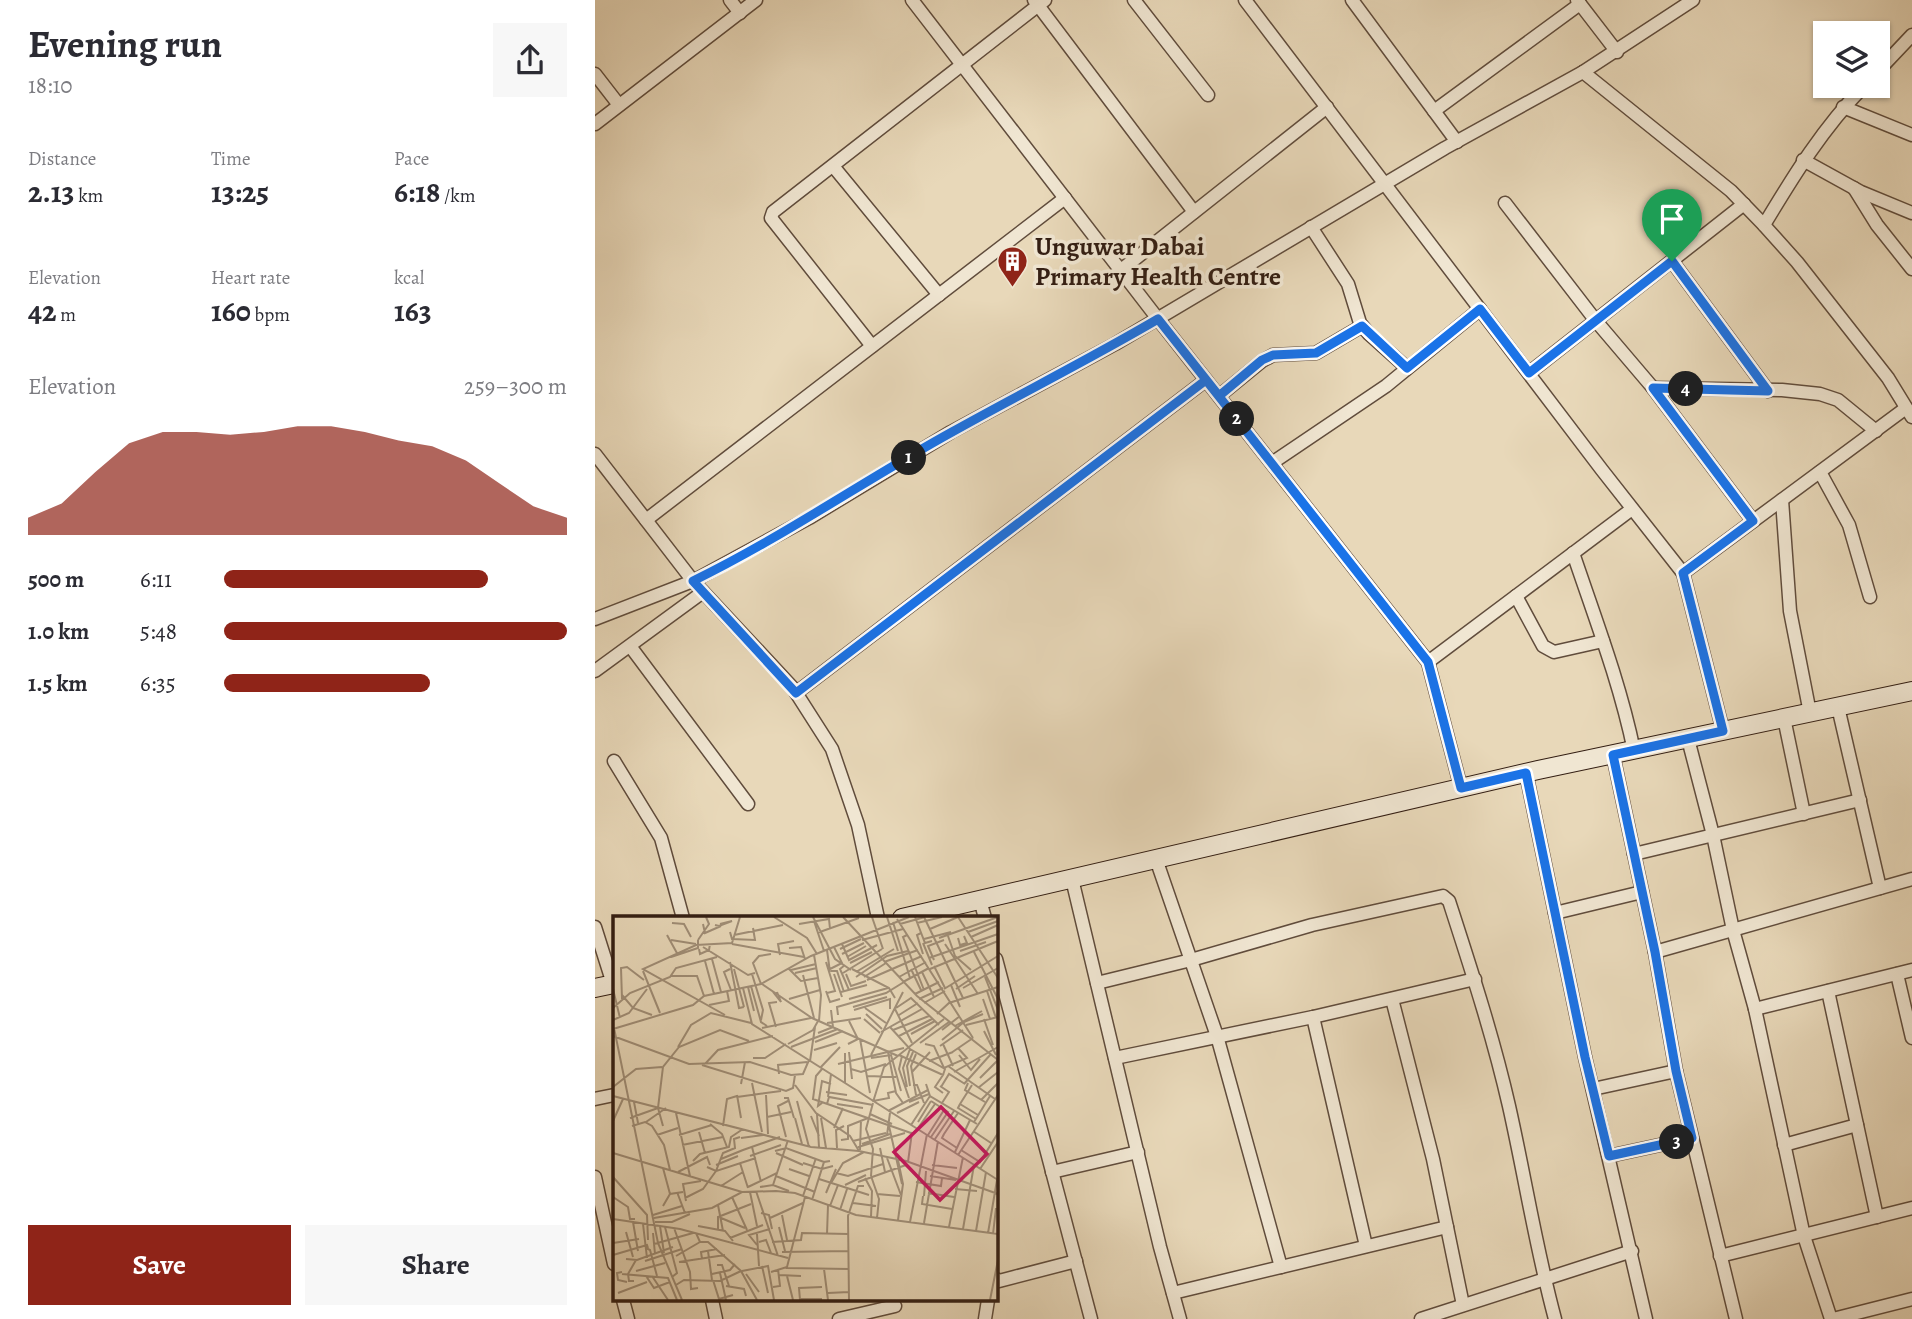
<!DOCTYPE html>
<html lang="en">
<head>
<meta charset="utf-8">
<style>
  body { margin:0; font-family:Alegreya,serif; background:#f7f7f7; color:#2b2b33; height:100vh; display:flex; flex-direction:column; font-size:26px; white-space:nowrap }
  * { box-sizing:border-box; margin:0 }
  p { font-size:23px; color:#7c7c81 }
  .icon { flex:none; width:38px; height:38px; fill:none; stroke:currentColor; stroke-width:2; stroke-linecap:round; stroke-linejoin:round }
  .map { position:relative; flex:1; overflow:hidden }
  .drawer { display:flex; flex-direction:column; background:#fff; width:595px }
  .drawer>* { flex:none }
  .controls { position:absolute; left:1218px; top:21px; display:grid; gap:14px }
  .controls a { display:grid; place-items:center; width:77px; height:77px; border-radius:0px; background:#fff; box-shadow:0 2px 5px #0004; font-size:35px }
  .pin { position:absolute; display:grid; place-items:center; width:60px; height:60px; color:#fff; margin:-72px -30px; border-radius:50% 50% 50% 0; rotate:-45deg; box-shadow:0 0 7px #0007 }
  .pin .icon { rotate:45deg }
  .km { position:absolute; width:35px; height:35px; margin:-18px; border-radius:50%; background:#222; color:#fff; font-size:19px; line-height:35px; text-align:center }
  .round { display:grid; place-items:center; flex:none; width:74px; height:74px; border-radius:0px; background:#f7f7f7 }
  .headline { display:flex; align-items:center; justify-content:space-between; height:119px; padding:0 28px }
  h1 { font-size:38px; font-weight:600; line-height:52px }
  .stats { display:grid; grid-template-columns:repeat(3,1fr); gap:10px; height:119px; padding:7px 28px }
  .stats div { display:grid; align-content:center }
  .stats b { font-size:30px; font-weight:600 }
  .stats small { font-size:19px; font-weight:400 }
  .stats p { font-size:19px }
  .chart { height:196px; padding:14px 28px }
  .chart p { display:flex; justify-content:space-between }
  .chart svg { width:100%; height:126px; margin-top:7px; fill:#8f2418; opacity:.7 }
  .cta { display:flex; gap:14px; margin-top:auto; padding:14px 28px }
  .cta a { flex:1; height:80px; border-radius:0px; background:#8f2418; color:#fff; font-size:28px; font-weight:600; line-height:80px; text-align:center }
  .cta a+a { background:#f7f7f7; color:#2b2b33 }
  ul { padding:0 28px; list-style:none; font-size:23px }
  li { display:grid; grid-template-columns:112px 84px 1fr; align-items:center; height:52px }
  li i { height:18px; border-radius:9px; background:#8f2418 }
  main { display:flex; flex:1; min-height:0 }
  .map>svg:first-child { display:block }
</style>
</head>
<body>
<main>
<section class="drawer">
<div class="headline"><div><h1>Evening run</h1><p>18:10</p></div><a class="round"><svg class="icon" aria-label="share" viewBox="0 0 24 24"><path d="M12 15V3M7 8l5-5 5 5M5 13v7h14v-7"/></svg></a></div>
<div class="stats">
<div><p>Distance</p><b>2.13<small> km</small></b></div>
<div><p>Time</p><b>13:25</b></div>
<div><p>Pace</p><b>6:18<small> /km</small></b></div>
</div>
<div class="stats">
<div><p>Elevation</p><b>42<small> m</small></b></div>
<div><p>Heart rate</p><b>160<small> bpm</small></b></div>
<div><p>kcal</p><b>163</b></div>
</div>
<div class="chart"><p><span>Elevation</span>259–300 m</p>
<svg viewBox="0 0 160 44" preserveAspectRatio="none"><path d="M0 44V38L10 33L20 22L30 12L40 8L50 8L60 9L70 8L80 6L90 6L100 8L110 11L120 13L130 18L140 26L150 34L160 38V44z"/></svg>
</div>
<ul>
<li><b>500 m</b>6:11<i style="width:77%"></i></li>
<li><b>1.0 km</b>5:48<i style="width:100%"></i></li>
<li><b>1.5 km</b>6:35<i style="width:60%"></i></li>
</ul>
<div class="cta"><a>Save</a><a>Share</a></div>
</section>
<div class="map">
<svg width="1317" height="1319" viewBox="0 0 1317 1319">
  <rect width="100%" height="100%" fill="#e8d8b9"/>
  <filter id="stains"><feTurbulence type="fractalNoise" baseFrequency=".00286" numOctaves="4"/><feColorMatrix values="0 0 0 0 .2 0 0 0 0 .09 0 0 0 0 .02 0 0 0 .5 -.17"/></filter>
  <radialGradient id="worn" r=".72"><stop offset=".6" stop-color="#630" stop-opacity="0"/><stop offset="1" stop-color="#630" stop-opacity=".3"/></radialGradient>
  <g fill="none" stroke-linecap="round" stroke-linejoin="round">
    <defs>
      <g id="street">
        <path d="M135,0L145,13"/>
        <path d="M317,0L563,319L833,662L866,788"/>
        <path d="M439,0L599,212"/>
        <path d="M539,0L613,95"/>
        <path d="M650,0L1007,470L1088,573L1128,731"/>
        <path d="M757,0L862,142"/>
        <path d="M982,0L1022,52"/>
        <path d="M1283,71L1317,35"/>
        <path d="M988,72L1136,191L1167,223L1202,262L1293,378L1317,417"/>
        <path d="M0,74L24,105"/>
        <path d="M1248,107L1317,135"/>
        <path d="M839,111L985,4"/>
        <path d="M0,124L161,0"/>
        <path d="M1208,160L1266,192L1317,213"/>
        <path d="M238,166L344,295"/>
        <path d="M1259,188L1282,225L1317,269"/>
        <path d="M910,203L1001,321L1058,388L1158,521"/>
        <path d="M1169,225C1199,175 1228,128 1269,86"/>
        <path d="M716,227L753,284L765,323L774,334L812,368"/>
        <path d="M1077,261L1173,391"/>
        <path d="M526,270L732,107"/>
        <path d="M277,346L176,218L178,212L450,0"/>
        <path d="M934,373L1149,204"/>
        <path d="M1058,388L1187,390L1225,394L1243,400L1281,431"/>
        <path d="M624,396L667,361L678,355L721,353L767,326"/>
        <path d="M0,454L98,581L198,688L237,749L263,825L283,918"/>
        <path d="M677,463L791,386L885,309"/>
        <path d="M1225,472L1254,525L1275,597"/>
        <path d="M1187,500L1195,611L1215,713"/>
        <path d="M51,520L470,198"/>
        <path d="M978,553C1000,618 1025,683 1039,751"/>
        <path d="M1088,573L1311,408"/>
        <path d="M921,596L948,646L959,652L1008,641"/>
        <path d="M0,619L98,581L214,518L356,432L520,344L850,148L988,72L1098,0"/>
        <path d="M35,646L153,804"/>
        <path d="M833,662L1037,509"/>
        <path d="M0,671L108,592"/>
        <path d="M201,693L611,380"/>
        <path d="M1243,707L1285,888"/>
        <path d="M1189,718L1209,814"/>
        <path d="M1093,739L1118,835L1138,930L1160,1009L1209,1236L1236,1319"/>
        <path d="M1018,755L1060,952L1081,1071L1141,1319"/>
        <path d="M19,761L66,838L88,918"/>
        <path d="M931,773L990,1057L1051,1319"/>
        <path d="M1039,854L1265,800"/>
        <path d="M561,859L622,1036L686,1267"/>
        <path d="M477,879L565,1247L585,1319"/>
        <path d="M385,900L390,918"/>
        <path d="M960,913L1047,892"/>
        <path d="M0,927L18,984"/>
        <path d="M1060,952L1317,879"/>
        <path d="M401,959L496,1319"/>
        <path d="M1302,974L1317,1038"/>
        <path d="M502,983L596,960L717,925L848,896L854,901C876,969 898,1036 914,1106C930,1177 941,1249 960,1319"/>
        <path d="M1233,991L1282,1217"/>
        <path d="M797,999L838,1159L868,1305"/>
        <path d="M1160,1009L1317,970"/>
        <path d="M718,1017L771,1246"/>
        <path d="M520,1058L718,1017L880,979"/>
        <path d="M998,1089L1081,1071"/>
        <path d="M0,1099L19,1095"/>
        <path d="M1189,1145L1262,1125"/>
        <path d="M1014,1156L1097,1138"/>
        <path d="M457,1172L543,1152"/>
        <path d="M0,1177L19,1264"/>
        <path d="M1125,1256L1317,1208"/>
        <path d="M401,1279L404,1281L481,1261"/>
        <path d="M578,1293L852,1227"/>
        <path d="M28,1300L33,1319"/>
        <path d="M117,1300L121,1319"/>
        <path d="M244,1319L300,1306"/>
        <path d="M390,1319L393,1300"/>
        <path d="M826,1319L1037,1251"/>
        <path d="M1238,1319L1317,1299"/>
      </g>
      <g id="secondary">
        <path d="M307,918L943,770L1317,691"/>
        <path d="M0,988L19,984"/>
      </g>
    </defs>
    <use href="#street" stroke="#604c3c" stroke-width="15"/>
    <use href="#secondary" stroke="#331e13" stroke-width="20"/>
    <use href="#street" stroke="#f0e6d2" stroke-width="12"/>
    <use href="#secondary" stroke="#f0e6d2" stroke-width="18"/>
  </g>
  <g fill="none" stroke-linecap="round" stroke-linejoin="round">
    <defs>
      <path id="route" d="M1077,261L934,373L885,309L812,368L767,326L721,353L678,355L667,360L624,396L563,319C495,359 425,394 357,432C270,480 188,537 98,581L201,693L611,380L833,662L866,788L931,773L990,1057L1014,1156L1097,1138L1081,1071L1060,952L1018,755L1128,731L1088,573L1158,521L1058,388L1173,391L1077,261"/>
    </defs>
    <use href="#route" stroke="#fff" stroke-width="14"/>
    <use href="#route" stroke="#1a73e8" stroke-width="9"/>
  </g>
  <defs>
    <symbol id="building-pin" viewBox="-11 -11 22 30"><path d="M0 17L-7.5 6A9.5 9.5 0 1 1 7.5 6Z" fill="#8f2418" stroke="#f0e6d2"/><path d="M-4-6H4V6H1V3H-1V6H-4ZM-2.5-4.3h1.7v1.8h-1.7ZM.8-4.3h1.7v1.8H.8ZM-2.5-1h1.7V.8h-1.7ZM.8-1h1.7V.8H.8Z" fill="#fff"/></symbol>
  </defs>
  <g fill-rule="evenodd">
    <use href="#building-pin" x="400" y="244" width="35" height="47"/>
  </g>
  <g text-anchor="middle" stroke-width="7" stroke-linejoin="round" paint-order="stroke">
    <g font-size="26" font-weight="bold" fill="#331e13" stroke="#f0e6d2" text-anchor="start">
      <text x="440" y="255">Unguwar Dabai<tspan x="440" dy="30">Primary Health Centre</tspan></text>
    </g>
  </g>
  <g transform="translate(18 916)">
    <rect width="385" height="385" fill="#e8d8b9"/>
    <path fill="none" stroke="#a08e77" stroke-width="2" d="M161,1L194,22L204,38M200,1L222,43L238,54M230,1L304,80L385,144M259,1L270,33M274,1L285,35M302,1L312,27L319,25M311,1L350,82M345,1L385,62M284,3L360,122M201,5L211,35M280,6L297,62M59,7L71,8L78,21M304,7L329,1M90,8L92,17L108,10M186,8L216,3L217,13M287,8L312,1M102,9L106,10L119,5L107,8M317,13L345,1M117,16L119,23L142,24L140,12M355,16L385,5M204,17L246,2M308,17L304,19L310,38M54,19L65,39M121,19L170,9M294,19L290,21L311,74M335,20L342,40L358,54M358,21L385,9M326,22L385,1M345,22L347,29L354,27L351,20M311,23L338,16M58,24L83,28M85,24L96,8L93,1M249,24L290,13M310,27L319,49M119,28L191,41M229,28L236,44L264,29M332,28L365,78M90,31L135,59L142,57M176,32L188,31L192,43M86,33L87,38L96,34L97,28M227,33L248,23M214,34L217,56M347,35L373,26M361,36L385,83M229,38L251,27M167,39L165,28L181,25M201,39L208,79L206,105M58,41L85,32V24M234,41L253,30M316,42L385,18M99,43L108,76M321,44L315,30L331,24M92,45L101,78M117,46L126,92L131,91M213,46L222,75L214,77M271,46L305,34M237,47L259,36M232,49L227,53L236,74M321,50L332,72M117,53L111,56L118,74M121,53L131,91M176,53L188,65L205,62M217,53L229,47L221,31M239,53L276,72L282,82M298,53L308,74M317,53L385,25M178,54L203,48M30,55L47,97M218,55H224L231,76M243,56L281,33M309,56L321,81M182,57L204,52M230,57L269,33M139,58L150,94L148,104M221,58L229,81M233,58L238,70L253,65M190,59L201,102M57,60H84L91,80M243,61L274,40L295,35M251,61L273,47M286,61L313,46M372,61L385,94M254,64L309,40M290,66L316,52M148,68L140,47L146,40L158,38M149,68L199,102L285,140M338,69L347,91M138,70L148,106L154,110M135,71L141,95M130,72L139,108L385,264M350,72L385,52M0,73L7,102M331,73L385,40M343,73L362,60M213,75L217,86L227,83M374,75L383,102M160,76L168,86L164,76M228,76L254,69M302,78L326,66M9,79L20,92L39,99M9,83L8,52L14,51L31,64M176,83L207,74M236,83L275,72M306,83L330,72M370,83L377,103M311,87L332,75M96,89L116,85L114,75M240,91L274,81M0,92L17,77L57,61L63,52L104,41M252,92L273,107M283,92L298,82L326,109M282,93L299,127M241,94L277,83V93M253,98L269,113M324,98L336,87L385,71M112,99L30,53L83,29L119,27L127,1M225,99L224,91L273,77L291,66M286,99L305,87M251,103L267,117M371,103L380,129M0,104L16,97L34,73M214,107L248,102M353,109L385,101M342,110L369,95M163,111L156,87L164,86M277,111L297,133L332,153L330,159M1,112L45,327L69,384M149,112L198,102M0,113L80,89L91,80L148,68L198,40L296,1M280,114L316,100M329,114L347,100M371,115L383,139M268,116L309,93M205,117L220,111L218,94M298,118L322,105M0,120L76,148L137,146L178,159L190,158L196,144M286,120L319,103M247,123L257,177M329,124L351,106L370,98M202,126L230,115M307,127L336,106M175,128L200,114L205,105M235,128L245,123L236,105M312,128L321,130L331,152L354,142L345,132M330,128L340,150M327,130L350,114M65,131L78,109L98,97L138,107M178,131L225,113M201,134L224,127M236,136L239,163M275,136L283,177L290,187M338,137L360,122M258,139L290,76M286,139L330,159L322,171L330,177M346,139L358,154L367,143M289,140L286,153L296,182M140,142H152L173,128M258,142L278,139L288,175M197,145L202,111M316,145L340,136M92,148L105,134L160,120M225,148L291,132M89,149L173,175L180,172L182,159M335,150L382,183M207,152L227,131M209,153L203,160L200,183L298,217M238,153L248,156L273,148M299,156L317,136M341,156L385,131M166,158L165,149L194,146M254,160L283,161M367,162L385,144M139,167L149,216M232,167V137M355,167L352,174L372,186M128,168L132,146M313,168L317,180L364,208M351,168L378,138M182,169L203,197L237,220L246,235M300,169H304L311,187M297,170L294,150L300,136M327,170L336,176L329,187M0,171L23,153L49,151M294,171L290,152L297,133M328,171L336,158L352,168M365,172L385,156M213,176L234,179M124,179L128,202M153,179L155,218M303,179L298,150L303,138M0,180L198,231L246,235L293,245L385,278M124,181L168,175M215,181L218,158M171,182H175L181,202M368,184L385,167M184,185L196,231M260,185L276,182L275,177L283,175M318,185L335,196L318,221M21,186L25,207M260,186L271,151L331,103M296,186L316,178M209,187L205,190L209,165L218,168M214,188L216,181L260,189M224,188L250,192M347,188L345,192L363,203M347,188L359,169M347,188L365,199M275,195L315,174M63,197L77,260M284,197L306,186M204,198L206,231M257,198L279,208M198,200L206,220M154,201L178,196M17,202L45,192M182,202L189,228M208,202L213,232M0,205L10,183M33,206L53,192M305,206L318,185M361,206L377,180M97,208L109,218L114,231M298,209L317,180M19,210L32,206L39,210L51,229L57,254M50,210L45,192L50,151L66,131L107,114L136,125M110,210L114,183L124,180M276,210L289,268M221,212L230,192M305,212L322,188M360,215L378,227M86,216L92,237M331,218L345,197M331,218L329,222L344,232M44,219L65,212M66,219L99,209M274,219L277,197M315,219L331,194M173,221L165,190L175,185M128,222L150,219M322,223L341,195M228,224L235,223V210L255,202M240,225L273,217M249,228L277,218M69,229L110,221M139,231L148,266M245,231L292,217M224,232L223,214L231,210M267,232L272,256M130,234L167,221M247,234L248,204M348,234L367,246L385,217M162,235L173,232L211,246M342,236L357,204M0,237L129,276M163,237L190,249M345,239L385,179M137,240L168,229M274,242L288,279M108,243L130,234M80,245L87,238L116,231L118,221L130,213M295,246L299,216M127,247L135,272M190,247L209,253L220,250M103,249L125,240M319,249L344,252M94,251L103,255L110,237L122,232L121,223L127,221M50,252L57,278M176,253L196,260M367,253L385,226M65,256L94,241L97,249M223,257L235,260L270,248M163,260L202,276M258,260L260,233L253,213L260,187M258,260L266,283L264,302M317,260L343,264M0,261L34,299L35,324M252,262L259,275L258,301M206,263L256,279M245,266L293,249M303,266L328,270L329,262M218,267L230,247L251,236M160,269L175,224M232,269L253,259M108,270L130,256M135,271L164,257M147,271L160,269L176,275M342,273L364,275M143,275L165,340M64,276L72,297M137,276L144,310M213,277L223,253M315,277L341,281M264,278L287,280M190,280L203,242M310,280L309,288L339,293M311,280L313,255M0,281L15,291L17,303H22M119,281L134,314M72,282L90,273L103,255L143,242M199,284L211,246L217,245M73,285L70,268L88,265M240,287L263,290M105,289L110,315M50,290L57,278L70,276M217,290L225,269M227,294L234,273M148,297L156,299L159,313M40,299L69,290M169,299L174,324M41,302L99,292L129,276L163,275L182,277L243,299L385,318M108,302L132,312M157,302L190,287M0,303L67,313L175,342M285,304L290,268L285,244M20,306L25,335M42,306H59L77,298M297,306L314,218M311,307L325,225M30,308L34,342M47,310L51,337M85,310L112,315L120,325M52,311L64,357L59,361M166,311L172,335M336,311L350,241M61,312L77,356L78,373L85,372M350,313L361,249M105,314V301L138,288M363,315L373,256M13,316L20,341M40,317L42,338M83,317L87,326H95L128,355L144,384M375,317L384,264M144,318L146,350M214,318L215,289M380,318L383,292M117,322L150,309M146,326L153,324L158,337M159,326L188,324L189,317L235,318M0,327L26,323M41,328L80,317M144,329L136,319L157,313M33,332L37,334L44,360M95,335L99,364M169,336L235,335M0,339L34,329L35,332M63,340L87,326M13,343L24,344L60,331M89,343L88,336L104,333M32,345L69,333M66,346L112,339M104,349H109L116,370M149,350L155,377M173,352L236,353M211,353L215,384M23,355L52,347M129,355L155,350L161,384M9,356L4,357L5,364L14,366M158,356L174,351L192,281M107,357L113,384M9,358L55,362L64,384M99,358L117,354L122,348M133,358L146,376M166,359L188,360M33,360L41,372L57,366M39,360L55,384M174,360L180,384M100,364L106,383L120,379M21,365H16L15,358L23,344M63,369L71,364L107,365L128,355M113,370L131,373L133,380M160,371L167,370L165,353M5,377L34,366M215,377L236,376M187,383H209M187,384L186,372L209,371M236,384L235,300L245,270H251M377,384L385,344"/>
    <path fill="#c2185b" fill-opacity="0.15" stroke="#c2185b" stroke-width="3.5" d="M328,191L374,238L327,284L281,236Z"/>
    <rect width="385" height="385" fill="none" stroke="#331e13" stroke-width="3.5"/>
  </g>
  <rect width="100%" height="100%" filter="url(#stains)"/>
  <rect width="100%" height="100%" fill="url(#worn)"/>
</svg>
<div class="controls">
<a><svg class="icon" aria-label="layers" viewBox="0 0 24 24"><path d="M12 4l9 5-9 5-9-5zM3 14l9 5 9-5"/></svg></a>
</div>
<div class="pin" style="left:1077px;top:261px;background:#1e9e55"><svg class="icon" aria-label="arrive" viewBox="0 0 24 24"><path d="M6 21V4h12l-3 4 3 4H6"/></svg></div>
<b class="km" style="left:314px;top:458px">1</b>
<b class="km" style="left:642px;top:419px">2</b>
<b class="km" style="left:1082px;top:1142px">3</b>
<b class="km" style="left:1091px;top:389px">4</b>
</div>
</main>
</body>
</html>
